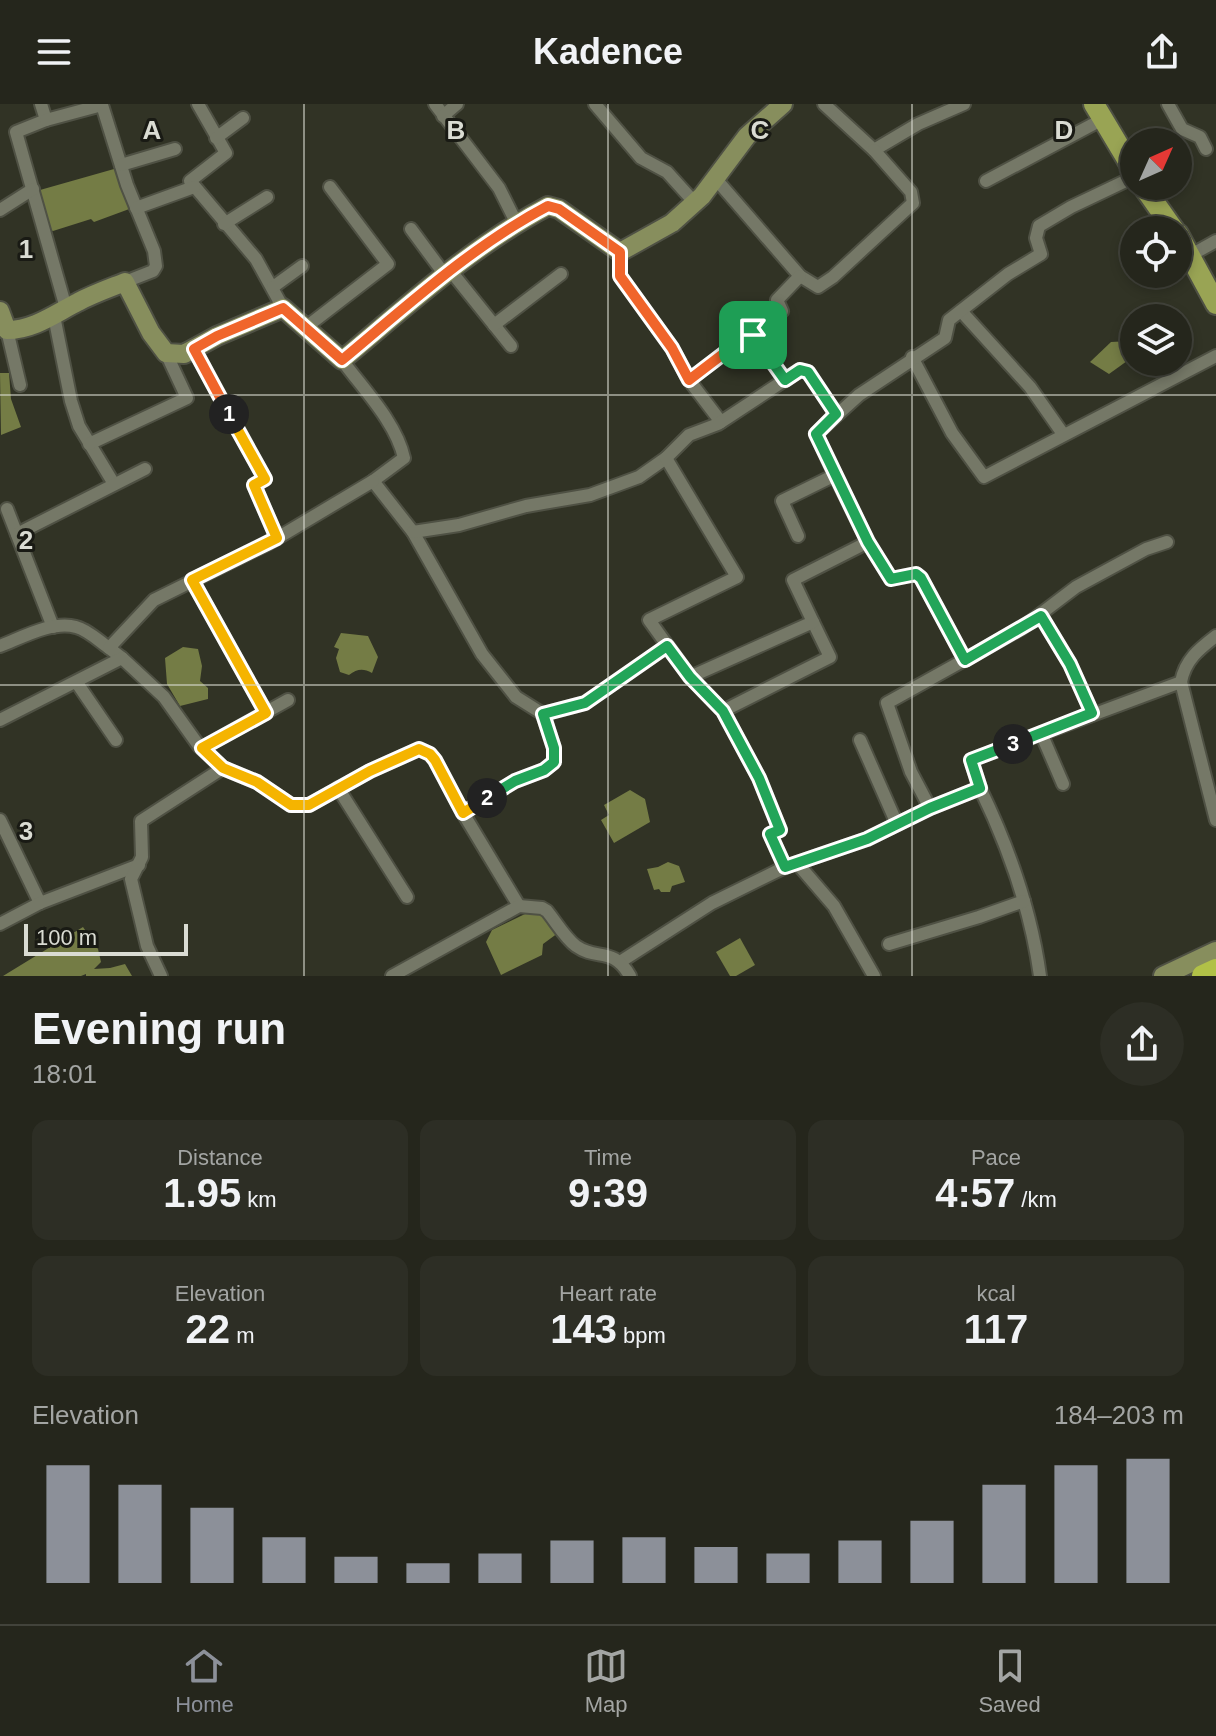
<!DOCTYPE html>
<html lang="en">
<head>
<meta charset="utf-8">
<style>
  body { margin:0; font-family:Arial,sans-serif; background:#2d2e25; color:#f1f3f6; height:100vh; display:flex; flex-direction:column; font-size:30px; white-space:nowrap }
  * { box-sizing:border-box; margin:0 }
  p { font-size:26px; color:#a3a5a3 }
  .icon { flex:none; width:44px; height:44px; fill:none; stroke:currentColor; stroke-width:2; stroke-linecap:round; stroke-linejoin:round }
  .map { position:relative; height:872px; overflow:hidden }
  .drawer { display:flex; flex-direction:column; background:#25261c; flex:1 }
  .drawer>* { flex:none }
  .needle { width:52px; rotate:45deg }
  .buttons { position:absolute; left:1120px; top:24px; display:grid; gap:16px }
  .buttons a { display:grid; place-items:center; width:72px; height:72px; border-radius:50%; background:#25261c; box-shadow:0 4px 12px #0003,0 0 0 2px #42433b; font-size:40px }
  .scale { position:absolute; left:24px; bottom:20px; width:164px; box-sizing:border-box; padding-left:8px; border:4px solid #dadcd3; border-top:0; font-size:22px; line-height:28px; white-space:nowrap; color:#dadcd3; -webkit-text-stroke:6px #191a14; paint-order:stroke }
  .pin { position:absolute; display:grid; place-items:center; width:68px; height:68px; color:#fff; margin:-34px; border-radius:16px; box-shadow:0 4px 12px #0006 }
  .km { position:absolute; width:40px; height:40px; margin:-20px; border-radius:50%; background:#222; color:#fff; font-size:22px; line-height:40px; text-align:center }
  .round { display:grid; place-items:center; flex:none; width:84px; height:84px; border-radius:42px; background:#2d2e25 }
  .summary { display:flex; align-items:center; justify-content:space-between; height:136px; padding:0 32px }
  h1 { font-size:44px; font-weight:600; line-height:60px }
  .stats { display:grid; grid-template-columns:repeat(3,1fr); gap:12px; height:136px; padding:8px 32px }
  .stats div { display:grid; align-content:center; border-radius:16px; background:#2d2e25; text-align:center }
  .stats b { font-size:40px; font-weight:600 }
  .stats small { font-size:22px; font-weight:400 }
  .stats p { font-size:22px }
  .chart { height:224px; padding:16px 32px }
  .chart p { display:flex; justify-content:space-between }
  .chart svg { width:100%; height:144px; margin-top:8px; stroke:#8c9099; stroke-width:6 }
  header { display:flex; justify-content:space-between; align-items:center; height:104px; padding:0 32px; background:#25261c; font-size:36px; font-weight:600 }
  .tab-bar { display:flex; justify-content:space-around; align-items:center; height:112px; border-top:2px solid #42433b; background:#25261c; font-size:22px; color:#a3a5a3 }
  .tab-bar a { display:grid; justify-items:center; gap:4px }
  .tab-bar .active { color:#8c9099 }
  .map>svg:first-child { display:block }
</style>
</head>
<body>
<header><svg class="icon" aria-label="menu" viewBox="0 0 24 24"><path d="M4 6h16M4 12h16M4 18h16"/></svg>Kadence<svg class="icon" aria-label="share" viewBox="0 0 24 24"><path d="M12 15V3M7 8l5-5 5 5M5 13v7h14v-7"/></svg></header>
<div class="map">
<svg width="1216" height="872" viewBox="0 0 1216 872">
  <rect width="100%" height="100%" fill="#313325"/>
  <g fill="#747c45">
    <path d="M114,65L120,67L132,104L94,118L91,115L53,127L50,126L40,86Z"/>
    <path d="M1130,237L1134,243V252L1109,270L1090,258L1111,238Z"/>
    <path d="M0,269H9L11,295L21,323L1,331Z"/>
    <path d="M341,529L368,532L378,553L372,569C363,564 357,565 349,571L340,568L336,554L339,545L334,543Z"/>
    <path d="M183,543L198,545L202,562L200,577L208,584V595L180,602L167,580L165,554Z"/>
    <path d="M630,686L645,695L650,718L614,739L601,716L609,711L604,701Z"/>
    <path d="M668,758L679,762L685,778L672,782L670,788H661L659,785L654,786L647,765L658,763Z"/>
    <path d="M527,809C545,809 548,815 558,829L543,840L542,851L501,871L486,838L492,826Z"/>
    <path d="M83,823L98,845L101,858L94,865L110,864L125,860L132,872H86V870L81,872H3Z"/>
    <path d="M740,834L755,861L736,872H730L716,848Z"/>
  </g>
  <g fill="none" stroke-linecap="round" stroke-linejoin="round">
    <defs>
      <g id="street">
        <path d="M41,0L46,16L16,28L66,204"/>
        <path d="M198,0L226,49L190,77L256,155L283,204"/>
        <path d="M435,0L499,84L516,118"/>
        <path d="M595,0L641,54L667,68L695,99"/>
        <path d="M824,0L874,46L918,20L964,0"/>
        <path d="M1168,0L1182,25L1200,33L1206,45"/>
        <path d="M443,12L457,0"/>
        <path d="M46,16L102,1L127,81L154,147L156,162L153,167L125,178"/>
        <path d="M216,34L243,14"/>
        <path d="M121,61L175,45"/>
        <path d="M715,74L800,172L818,183L833,173L913,99L911,88L874,46"/>
        <path d="M986,77L1103,15"/>
        <path d="M136,104L194,83"/>
        <path d="M0,106L33,85"/>
        <path d="M224,120L267,93"/>
        <path d="M411,125L445,171"/>
        <path d="M620,148V172L672,244L689,276"/>
        <path d="M1191,151L1216,137"/>
        <path d="M450,166L511,242"/>
        <path d="M273,183L302,162"/>
        <path d="M961,207L1030,283L1063,330"/>
        <path d="M54,212L71,297L79,322L114,380"/>
        <path d="M494,221L561,170"/>
        <path d="M305,224L388,160L330,83"/>
        <path d="M7,226L20,281"/>
        <path d="M194,245L265,375L254,381L277,434"/>
        <path d="M912,253L952,329L984,373L1216,252"/>
        <path d="M342,256C363,285 396,318 404,354L373,377L413,428L482,550L516,593L543,610L554,644V658L544,666L515,677L463,709"/>
        <path d="M785,276L753,231L782,207L777,196L800,172"/>
        <path d="M721,318L689,276L744,234L753,231"/>
        <path d="M89,340L187,294L166,249"/>
        <path d="M7,405L53,523"/>
        <path d="M413,428L459,421L526,402L590,391L639,373L666,354"/>
        <path d="M17,430L145,365"/>
        <path d="M798,432L782,397L835,371L816,330L859,291L945,234L949,216L1008,170L1041,150L1036,134L1039,122L1071,103L1134,73"/>
        <path d="M868,438L891,475L916,470L921,474L965,556"/>
        <path d="M192,476L266,609"/>
        <path d="M1041,512L1070,560L1092,609"/>
        <path d="M0,542C21,534 53,516 76,523C88,526 99,537 109,544"/>
        <path d="M122,554L109,544L154,496L269,439L373,377"/>
        <path d="M690,573L649,516L737,473L666,354L689,331L718,320L800,266L808,268L836,310"/>
        <path d="M1181,578L1216,716"/>
        <path d="M77,579L116,636"/>
        <path d="M723,607L830,553L813,518"/>
        <path d="M543,610L585,599L667,542"/>
        <path d="M0,616L122,554L164,593L199,642L223,664"/>
        <path d="M1041,629L1063,680"/>
        <path d="M860,636L897,720"/>
        <path d="M202,644L288,596"/>
        <path d="M338,684L407,793"/>
        <path d="M980,684C1009,744 1031,806 1040,872"/>
        <path d="M930,704L911,668L887,599L1022,524L1076,483L1146,445L1167,438"/>
        <path d="M0,716L40,799"/>
        <path d="M797,759L834,802L874,872"/>
        <path d="M785,763L770,730L780,726L759,674L723,607L690,573L813,518L793,476L868,438L835,371"/>
        <path d="M0,820L40,799L139,761"/>
        <path d="M889,840L979,813L1024,797"/>
        <path d="M620,858L712,799L785,763L867,735L930,704L980,684L971,656L1181,578C1185,556 1199,545 1216,532"/>
        <path d="M161,872L147,842L131,775L142,753L141,717L223,664L257,678L291,701H309L370,667L419,645L430,650L435,656L463,709L519,802"/>
        <path d="M392,872L519,802L542,804L547,807C556,818 565,834 576,842C597,857 613,842 630,872"/>
      </g>
      <g id="secondary">
        <path d="M0,207L7,226C34,226 56,209 78,198C93,190 110,184 125,178L151,229L166,249L184,250L217,232L283,204L342,256C408,201 472,142 548,102L559,105L620,148L672,119L702,92L747,32L783,0"/>
        <path d="M1163,872L1216,847"/>
      </g>
      <g id="primary">
        <path d="M1094,0L1134,67"/>
        <path d="M1143,82L1174,126"/>
        <path d="M1178,130L1216,200"/>
      </g>
      <path id="highway" d="M1203,872L1216,866"/>
    </defs>
    <use href="#street" stroke="#4f5144" stroke-width="16"/>
    <use href="#secondary" stroke="#4f5144" stroke-width="22"/>
    <use href="#primary" stroke="#4f5144" stroke-width="24"/>
    <use href="#highway" stroke="#4f5144" stroke-width="26"/>
    <use href="#street" stroke="#757867" stroke-width="12"/>
    <use href="#secondary" stroke="#878e5d" stroke-width="18"/>
    <use href="#primary" stroke="#99a454" stroke-width="20"/>
    <use href="#highway" stroke="#b1c147" stroke-width="22"/>
  </g>
  <g fill="none" stroke-linecap="round" stroke-linejoin="round">
    <defs>
      <path id="split-1" d="M229,310L194,245L217,232L283,204L342,256C408,201 472,142 548,102L559,105L620,148V172L672,244L689,276L744,234L753,231"/>
      <path id="split-2" d="M229,310L265,375L254,381L277,434L192,476L266,609L202,644L223,664L257,678L291,701H309L370,667L419,645L430,650L435,656L463,709L487,694"/>
      <path id="split-3" d="M487,694L515,677L544,666L554,658V644L543,610L585,599L667,542L690,573L723,607L759,674L780,726L770,730L785,763L867,735L930,704L980,684L971,656L1013,640"/>
      <path id="split-4" d="M753,231L785,276L800,266L808,268L836,310L816,330L868,438L891,475L916,470L921,474L965,556L1041,512L1070,560L1092,609L1013,640"/>
    </defs>
    <use href="#split-1" stroke="#fff" stroke-width="16"/>
    <use href="#split-2" stroke="#fff" stroke-width="16"/>
    <use href="#split-3" stroke="#fff" stroke-width="16"/>
    <use href="#split-4" stroke="#fff" stroke-width="16"/>
    <use href="#split-1" stroke="#f0652b" stroke-width="10"/>
    <use href="#split-2" stroke="#f5b400" stroke-width="10"/>
    <use href="#split-3" stroke="#22a559" stroke-width="10"/>
    <use href="#split-4" stroke="#22a559" stroke-width="10"/>
  </g>
  <path fill="none" stroke="#dadcd3" stroke-width="2" stroke-opacity="0.55" d="M304,0V872M608,0V872M912,0V872M0,291H1216M0,581H1216"/>
  <g font-size="26" text-anchor="middle" font-weight="bold" fill="#dadcd3" stroke="#191a14" stroke-width="6" stroke-linejoin="round" paint-order="stroke">
    <text x="152" y="35">A</text>
    <text x="456" y="35">B</text>
    <text x="760" y="35">C</text>
    <text x="1064" y="35">D</text>
    <text x="26" y="154">1</text>
    <text x="26" y="445">2</text>
    <text x="26" y="736">3</text>
  </g>
</svg>
<div class="buttons">
<a><svg class="needle" viewBox="-14 -14 28 28"><path d="M0-13l5 13h-10z" fill="#e53935"/><path d="M0 13l5-13h-10z" fill="#a3a5a3"/></svg></a>
<a><svg class="icon" aria-label="locate" viewBox="0 0 24 24"><circle cx="12" cy="12" r="6"/><path d="M12 2v4M12 18v4M2 12h4M18 12h4"/></svg></a>
<a><svg class="icon" aria-label="layers" viewBox="0 0 24 24"><path d="M12 4l9 5-9 5-9-5zM3 14l9 5 9-5"/></svg></a>
</div>
<div class="scale">100 m</div>
<div class="pin" style="left:753px;top:231px;background:#1e9e55"><svg class="icon" aria-label="arrive" viewBox="0 0 24 24"><path d="M6 21V4h12l-3 4 3 4H6"/></svg></div>
<b class="km" style="left:229px;top:310px">1</b>
<b class="km" style="left:487px;top:694px">2</b>
<b class="km" style="left:1013px;top:640px">3</b>
</div>
<section class="drawer">
<div class="summary"><div><h1>Evening run</h1><p>18:01</p></div><a class="round"><svg class="icon" aria-label="share" viewBox="0 0 24 24"><path d="M12 15V3M7 8l5-5 5 5M5 13v7h14v-7"/></svg></a></div>
<div class="stats">
<div><p>Distance</p><b>1.95<small> km</small></b></div>
<div><p>Time</p><b>9:39</b></div>
<div><p>Pace</p><b>4:57<small> /km</small></b></div>
</div>
<div class="stats">
<div><p>Elevation</p><b>22<small> m</small></b></div>
<div><p>Heart rate</p><b>143<small> bpm</small></b></div>
<div><p>kcal</p><b>117</b></div>
</div>
<div class="chart"><p><span>Elevation</span>184–203 m</p>
<svg viewBox="0 0 160 44" preserveAspectRatio="none"><path d="M5 44V8M15 44V14M25 44V21M35 44V30M45 44V36M55 44V38M65 44V35M75 44V31M85 44V30M95 44V33M105 44V35M115 44V31M125 44V25M135 44V14M145 44V8M155 44V6"/></svg>
</div>
</section>
<nav class="tab-bar">
<a class="active"><svg class="icon" aria-label="home" viewBox="0 0 24 24"><path d="M3 11l9-7 9 7M6 9v11h12V9"/></svg>Home</a>
<a><svg class="icon" aria-label="map" viewBox="0 0 24 24"><path d="M3 6l6-2 6 2 6-2v14l-6 2-6-2-6 2zM9 4v14M15 6v14"/></svg>Map</a>
<a><svg class="icon" aria-label="saved" viewBox="0 0 24 24"><path d="M7 4h10v16l-5-4-5 4z"/></svg>Saved</a>
</nav>
</body>
</html>
